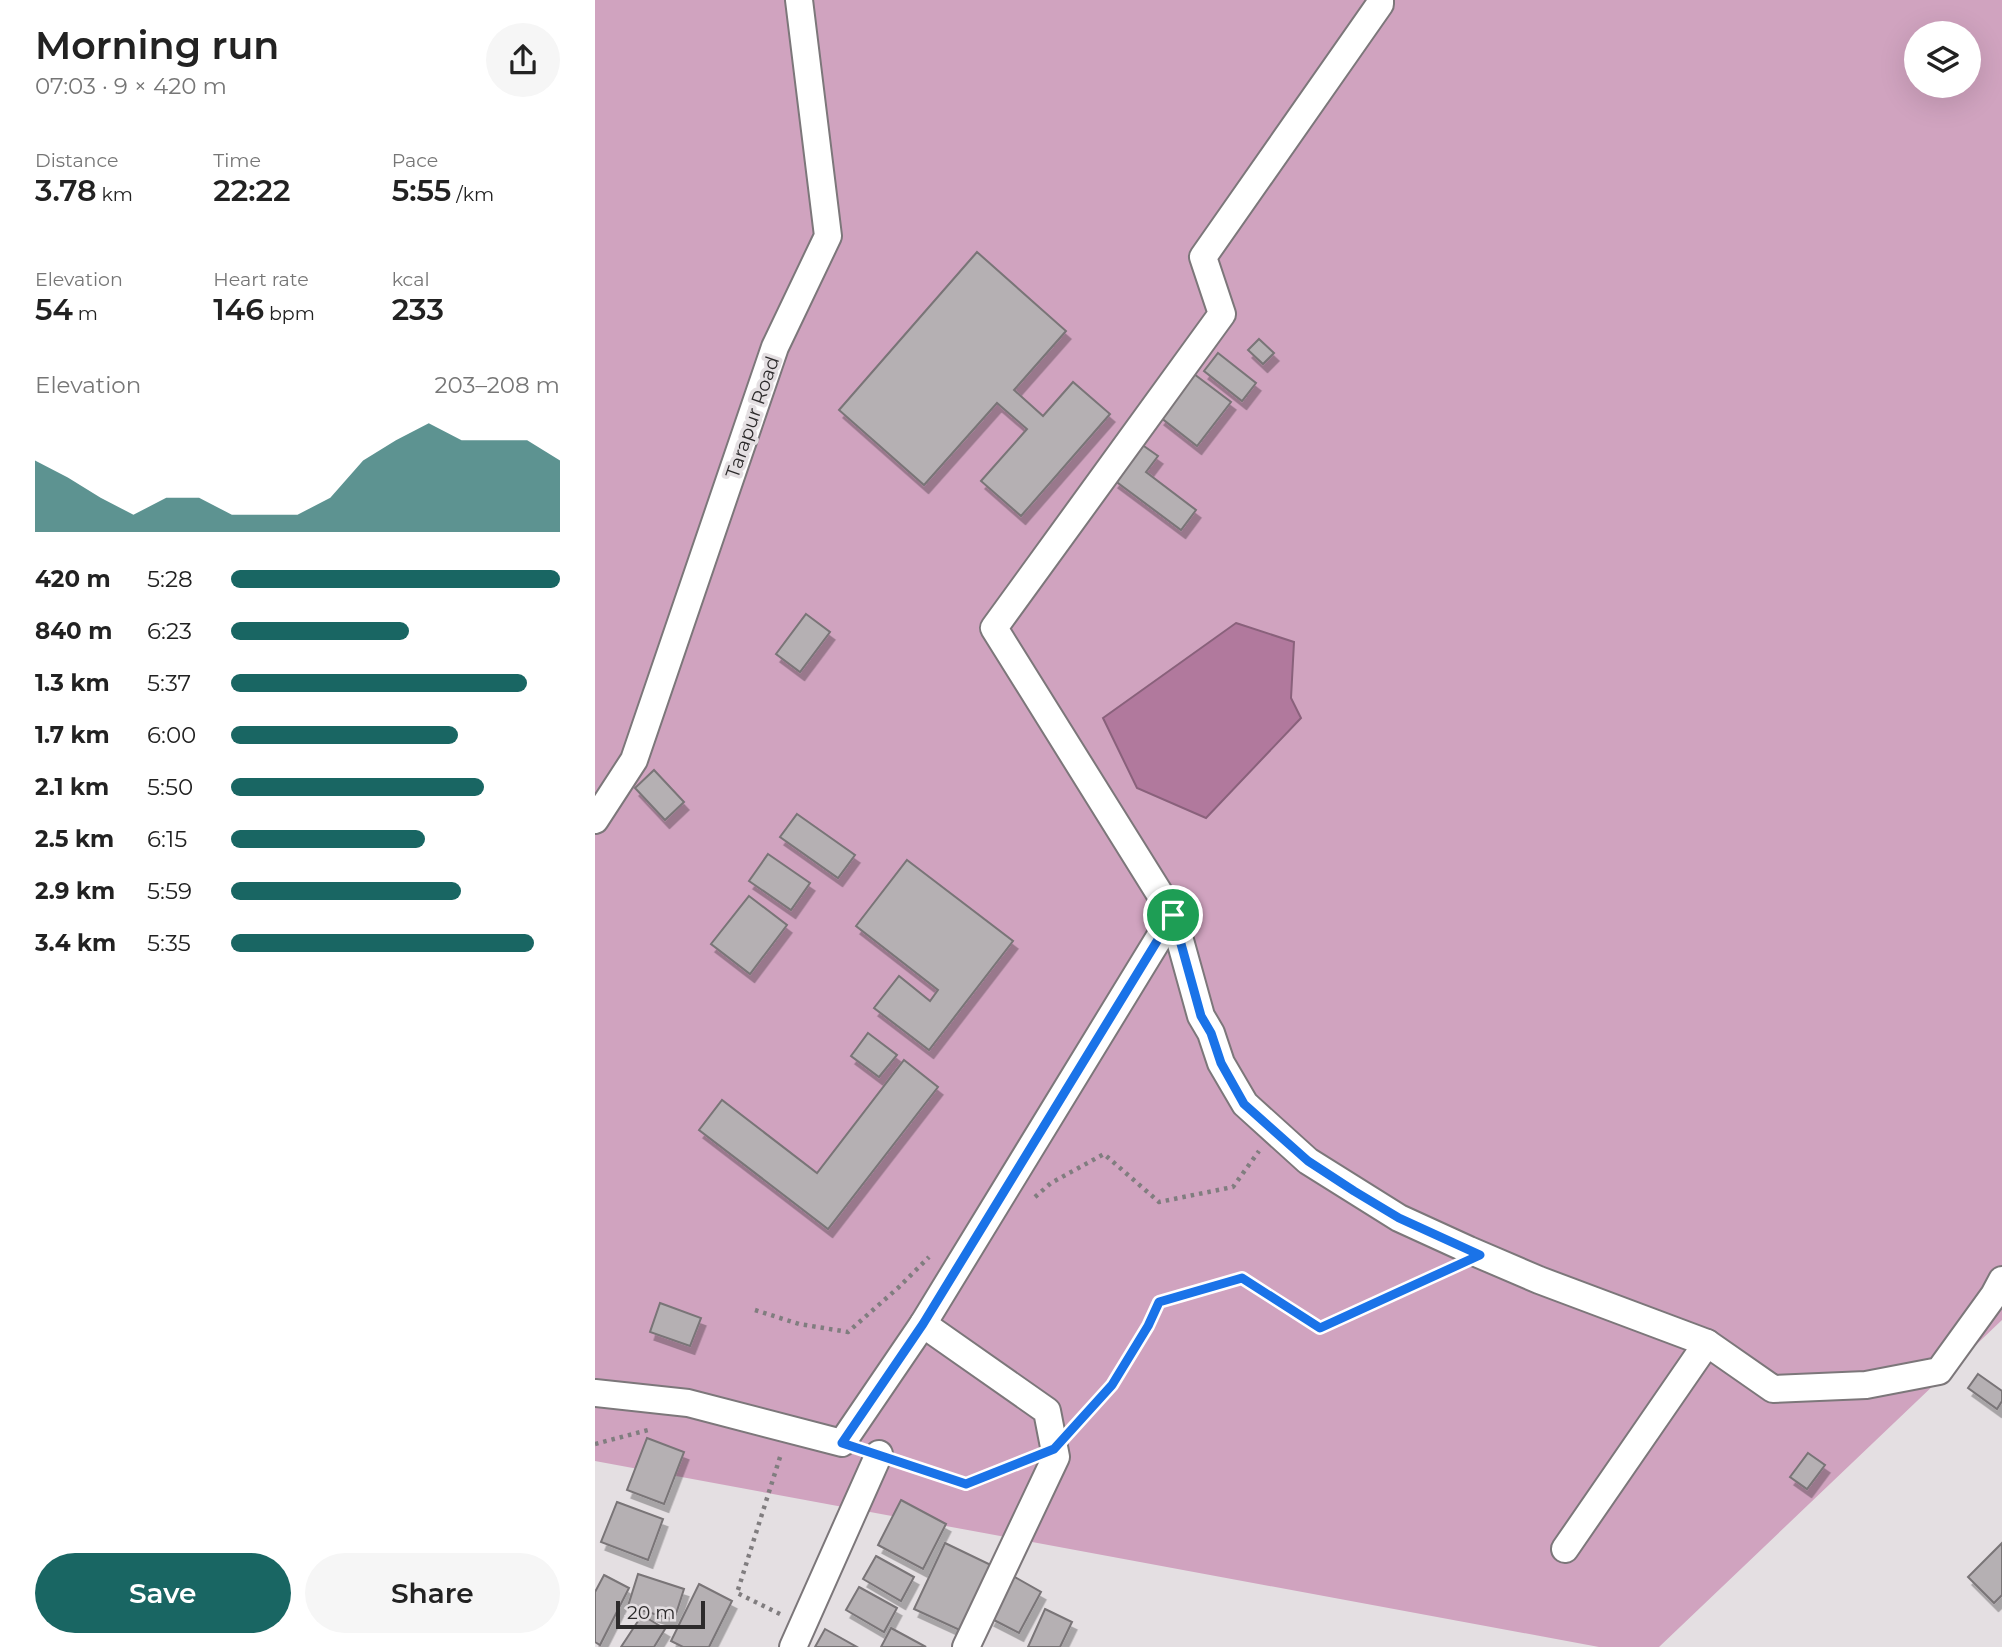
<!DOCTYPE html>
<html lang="en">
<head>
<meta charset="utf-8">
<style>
  body { margin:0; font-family:Montserrat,sans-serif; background:#f6f6f6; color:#222; height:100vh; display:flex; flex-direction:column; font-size:26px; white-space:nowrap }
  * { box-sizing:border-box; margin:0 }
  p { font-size:23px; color:#767676 }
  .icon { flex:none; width:38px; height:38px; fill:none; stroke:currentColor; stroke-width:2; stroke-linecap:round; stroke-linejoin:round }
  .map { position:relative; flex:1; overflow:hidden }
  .panel { display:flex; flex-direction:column; background:#fff; width:595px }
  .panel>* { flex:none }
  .fabs { position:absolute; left:1309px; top:21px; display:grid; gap:14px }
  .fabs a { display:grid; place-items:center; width:77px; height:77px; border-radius:50%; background:#fff; box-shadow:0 7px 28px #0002; font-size:35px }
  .scale { position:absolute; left:21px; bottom:18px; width:89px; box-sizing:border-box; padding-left:7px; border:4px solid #2c2a2b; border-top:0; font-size:19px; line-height:24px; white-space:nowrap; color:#2c2a2b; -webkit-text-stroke:5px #e4dfe2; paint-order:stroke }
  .pin { position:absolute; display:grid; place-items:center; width:60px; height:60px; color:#fff; margin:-30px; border:4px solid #fff; border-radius:50%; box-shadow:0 2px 7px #0007 }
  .round { display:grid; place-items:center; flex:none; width:74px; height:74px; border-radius:37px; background:#f6f6f6 }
  .summary { display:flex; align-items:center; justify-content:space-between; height:119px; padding:0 35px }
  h1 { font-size:38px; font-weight:600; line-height:52px }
  .metrics { display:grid; grid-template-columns:repeat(3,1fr); gap:10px; height:119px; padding:7px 35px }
  .metrics div { display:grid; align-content:center }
  .metrics b { font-size:30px; font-weight:600 }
  .metrics small { font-size:19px; font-weight:400 }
  .metrics p { font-size:19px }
  .chart { height:196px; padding:14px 35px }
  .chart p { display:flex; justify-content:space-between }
  .chart svg { width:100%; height:126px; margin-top:7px; fill:#196663; opacity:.7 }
  .button { display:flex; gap:14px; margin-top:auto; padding:14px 35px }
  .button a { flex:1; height:80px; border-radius:42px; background:#196663; color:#fff; font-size:28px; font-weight:600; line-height:80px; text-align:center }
  .button a+a { background:#f6f6f6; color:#222 }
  ul { padding:0 35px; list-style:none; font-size:23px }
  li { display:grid; grid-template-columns:112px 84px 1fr; align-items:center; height:52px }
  li i { height:18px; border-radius:9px; background:#196663 }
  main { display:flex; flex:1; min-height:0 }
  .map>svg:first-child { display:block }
</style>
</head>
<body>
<main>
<section class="panel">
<div class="summary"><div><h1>Morning run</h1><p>07:03 · 9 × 420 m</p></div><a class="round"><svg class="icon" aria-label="share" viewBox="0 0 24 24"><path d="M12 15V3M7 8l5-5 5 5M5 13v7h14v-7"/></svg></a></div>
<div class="metrics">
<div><p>Distance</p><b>3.78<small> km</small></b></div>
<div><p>Time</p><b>22:22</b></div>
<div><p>Pace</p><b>5:55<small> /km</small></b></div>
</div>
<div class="metrics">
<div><p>Elevation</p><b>54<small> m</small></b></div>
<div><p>Heart rate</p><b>146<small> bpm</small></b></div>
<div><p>kcal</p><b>233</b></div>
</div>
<div class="chart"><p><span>Elevation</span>203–208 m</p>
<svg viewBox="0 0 160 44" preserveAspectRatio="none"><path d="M0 44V19L10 25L20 32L30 38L40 32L50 32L60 38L70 38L80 38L90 32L100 19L110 12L120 6L130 12L140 12L150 12L160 19V44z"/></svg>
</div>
<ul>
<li><b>420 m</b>5:28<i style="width:100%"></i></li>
<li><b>840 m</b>6:23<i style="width:54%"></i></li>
<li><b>1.3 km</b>5:37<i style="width:90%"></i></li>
<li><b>1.7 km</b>6:00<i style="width:69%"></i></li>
<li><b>2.1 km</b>5:50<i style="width:77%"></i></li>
<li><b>2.5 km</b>6:15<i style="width:59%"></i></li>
<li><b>2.9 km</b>5:59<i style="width:70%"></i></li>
<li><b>3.4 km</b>5:35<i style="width:92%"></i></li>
</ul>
<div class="button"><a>Save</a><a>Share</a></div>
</section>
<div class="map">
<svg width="1407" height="1647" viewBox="0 0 1407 1647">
  <defs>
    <filter id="shadow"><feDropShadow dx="4.5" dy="8" stdDeviation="0" flood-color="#0004"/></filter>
  </defs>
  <rect width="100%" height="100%" fill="#e4dfe2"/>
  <path fill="#d0a3bf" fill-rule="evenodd" d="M0,0H1407V1320L1064,1647H1004L0,1461ZM1321,33H1374V86H1321Z"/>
  <path fill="#b1799d" stroke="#89617b" stroke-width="2" d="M641,623L699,642L696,698L706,718L611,818L542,788L508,718Z"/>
  <g fill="#b5b0b3" stroke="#797477" stroke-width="2" filter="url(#shadow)">
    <path d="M382,252L471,331L419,390L448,416L478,382L515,414L426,516L386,481L432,429L402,403L329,485L244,410Z"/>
    <path d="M664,339L679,353L668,364L653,350Z"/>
    <path d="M623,353L661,383L647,401L609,371Z"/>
    <path d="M599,374L636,402L602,446L565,417Z"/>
    <path d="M546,444L563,456L551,472L601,510L586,530L519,480Z"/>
    <path d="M211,614L235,632L205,672L181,654Z"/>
    <path d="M59,770L89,802L70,820L40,788Z"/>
    <path d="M202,814L260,855L243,878L185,837Z"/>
    <path d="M173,854L215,883L196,910L154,881Z"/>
    <path d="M312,860L418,941L334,1050L279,1008L304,976L335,1001L343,990L261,926Z"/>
    <path d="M154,896L192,925L155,974L116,944Z"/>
    <path d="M273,1033L302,1055L284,1077L256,1056Z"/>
    <path d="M309,1060L343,1087L233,1229L104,1130L127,1100L222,1173Z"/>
    <path d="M65,1303L106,1318L95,1346L55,1332Z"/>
    <path d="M1383,1374L1407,1391V1401L1402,1409L1373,1388Z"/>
    <path d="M52,1438L89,1452L69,1504L32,1490Z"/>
    <path d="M1213,1453L1230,1465L1212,1489L1195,1477Z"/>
    <path d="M306,1500L351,1524L328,1569L283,1545Z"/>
    <path d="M22,1502L68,1519L53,1560L6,1542Z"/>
    <path d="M350,1543L400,1567L369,1632L319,1609Z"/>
    <path d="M1407,1543V1595L1399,1603L1373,1577Z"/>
    <path d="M281,1556L319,1577L306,1601L268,1579Z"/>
    <path d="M43,1574L89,1589L79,1620L33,1606Z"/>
    <path d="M9,1575L34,1588L5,1645L0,1642V1592Z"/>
    <path d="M418,1576L446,1592L424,1633L395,1618Z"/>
    <path d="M104,1584L137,1601L114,1647H88L76,1641Z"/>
    <path d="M264,1587L302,1608L289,1632L251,1610Z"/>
    <path d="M450,1609L477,1622L465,1647H433Z"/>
    <path d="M47,1615L70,1629L59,1647H26Z"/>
    <path d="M296,1628L331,1647H286Z"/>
    <path d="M230,1629L262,1647H220Z"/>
  </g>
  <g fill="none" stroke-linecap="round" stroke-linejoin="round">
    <defs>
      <g id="minor">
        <path d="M0,820L39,760L180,347L233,236L204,0"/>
        <path d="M578,915L606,1016L616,1033L626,1063L650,1104L713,1161L804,1218L874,1250L944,1280L1112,1343"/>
        <path d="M328,1324L452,1411L461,1457L371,1647"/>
        <path d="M0,1393L93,1403L247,1443L328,1324L578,915L399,628L627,314L608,257L785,4V0"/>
        <path d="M970,1549L1112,1343L1178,1389L1271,1385L1344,1371L1399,1295L1407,1280"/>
        <path d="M198,1647L284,1454"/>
      </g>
    </defs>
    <use href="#minor" stroke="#7c777a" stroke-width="30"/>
    <g stroke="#807d7f" stroke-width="4.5" stroke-dasharray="3.5 5" stroke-linecap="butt">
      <path d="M440,1197L456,1183L509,1154L564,1202L638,1187L664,1151"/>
      <path d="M160,1310L204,1324L253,1332L304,1287L334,1257"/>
      <path d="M482,1424L517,1385L553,1326L564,1302L647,1278L725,1328L853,1270"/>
      <path d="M0,1444L57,1429"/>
      <path d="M308,1462L371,1484L427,1461"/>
      <path d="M185,1614L142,1593L186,1454"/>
    </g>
    <use href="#minor" stroke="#fff" stroke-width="26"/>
  </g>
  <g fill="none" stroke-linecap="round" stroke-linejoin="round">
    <defs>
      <path id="route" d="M578,915L606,1016L616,1033L626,1063L649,1104L713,1161L759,1191L804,1218L885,1255L725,1328L647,1278L564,1302L553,1326L517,1385L459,1449L371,1484L247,1443L328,1324Z"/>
    </defs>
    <use href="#route" stroke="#fff" stroke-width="14"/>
    <use href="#route" stroke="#1a73e8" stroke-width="9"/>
  </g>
  <g text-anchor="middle" stroke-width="7" stroke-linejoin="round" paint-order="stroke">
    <g font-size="19" fill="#2c2a2b" stroke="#e4dfe2">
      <text transform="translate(157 417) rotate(-71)" y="7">Tarapur Road</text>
    </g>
  </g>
</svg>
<div class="fabs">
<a><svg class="icon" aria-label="layers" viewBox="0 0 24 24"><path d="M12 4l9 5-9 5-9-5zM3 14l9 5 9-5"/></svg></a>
</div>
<div class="scale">20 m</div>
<div class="pin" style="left:578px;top:915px;background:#1e9e55"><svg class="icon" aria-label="arrive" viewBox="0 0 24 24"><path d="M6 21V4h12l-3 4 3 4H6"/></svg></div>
</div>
</main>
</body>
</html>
